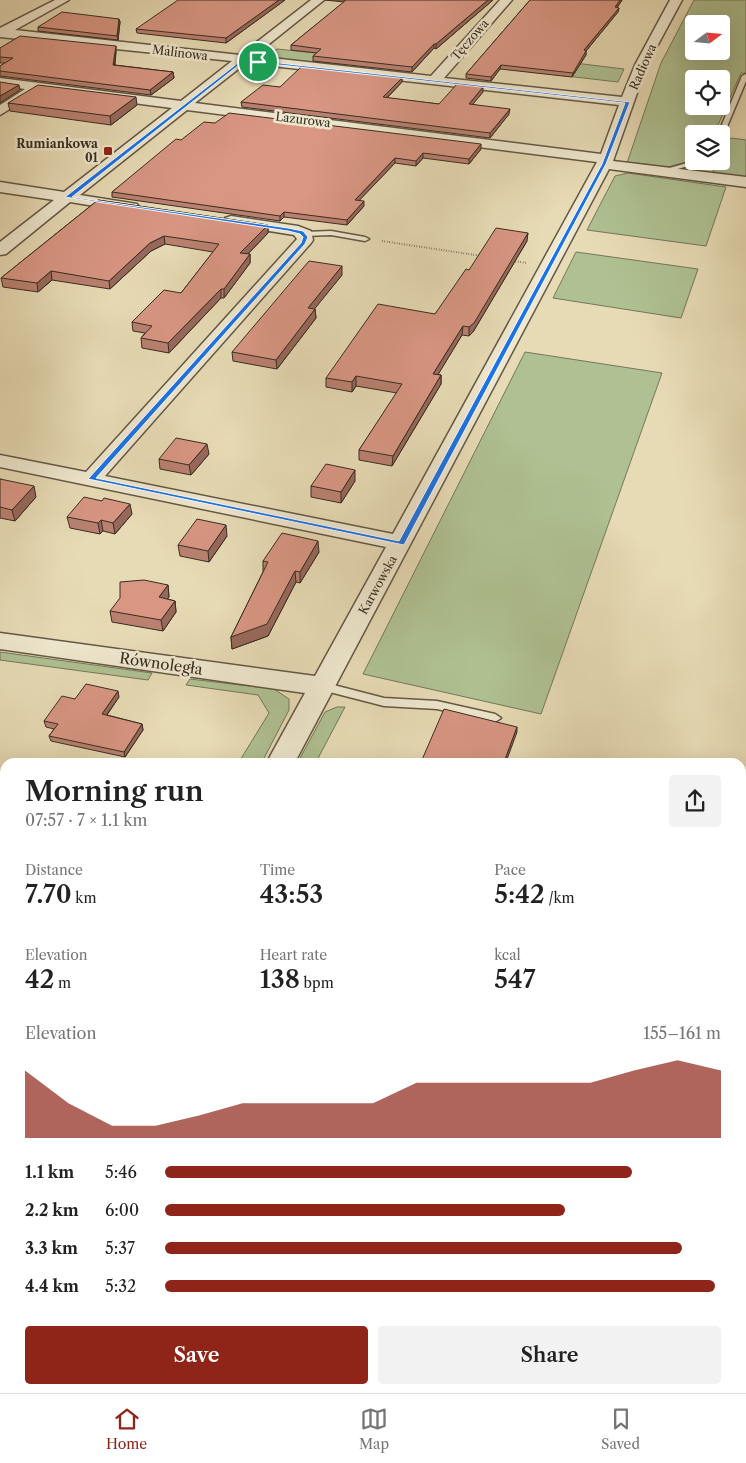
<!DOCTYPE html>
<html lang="en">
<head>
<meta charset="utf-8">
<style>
  body { margin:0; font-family:"Libre Caslon Text",serif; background:#f2f2f2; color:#222; height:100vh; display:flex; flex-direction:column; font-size:19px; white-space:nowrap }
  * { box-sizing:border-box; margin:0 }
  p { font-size:16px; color:#767676 }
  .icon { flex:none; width:28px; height:28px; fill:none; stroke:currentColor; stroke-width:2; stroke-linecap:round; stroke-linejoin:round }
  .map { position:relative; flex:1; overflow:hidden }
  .panel { position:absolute; left:0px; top:758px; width:746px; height:636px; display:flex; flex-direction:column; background:#fff; border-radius:15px 15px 0 0; box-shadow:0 5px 20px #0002 }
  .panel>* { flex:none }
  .needle { width:32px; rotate:74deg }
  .controls { position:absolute; left:685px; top:15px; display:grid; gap:10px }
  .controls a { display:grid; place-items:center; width:45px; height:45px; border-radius:5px; background:#fff; box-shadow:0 5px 20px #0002; font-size:25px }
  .pin { position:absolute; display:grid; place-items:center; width:42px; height:42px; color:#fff; margin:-21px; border:2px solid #fff; border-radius:50%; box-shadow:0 1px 5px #0007 }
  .round { display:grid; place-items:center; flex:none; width:52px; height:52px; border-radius:5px; background:#f2f2f2 }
  .overview { display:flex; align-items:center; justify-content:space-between; height:85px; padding:0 25px }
  h1 { font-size:28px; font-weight:600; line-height:38px }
  .stats { display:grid; grid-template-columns:repeat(3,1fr); gap:8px; height:85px; padding:5px 25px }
  .stats div { display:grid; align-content:center }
  .stats b { font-size:25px; font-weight:600 }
  .stats small { font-size:14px; font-weight:400 }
  .stats p { font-size:14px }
  .chart { height:140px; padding:10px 25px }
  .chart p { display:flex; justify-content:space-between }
  .chart svg { width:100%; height:90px; margin-top:5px; fill:#8f2418; opacity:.7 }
  .primary-button { display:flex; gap:10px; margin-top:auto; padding:10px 25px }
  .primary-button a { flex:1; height:58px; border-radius:5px; background:#8f2418; color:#fff; font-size:20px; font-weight:600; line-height:58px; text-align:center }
  .primary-button a+a { background:#f2f2f2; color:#222 }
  ul { padding:0 25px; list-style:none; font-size:16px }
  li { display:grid; grid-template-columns:80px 60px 1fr; align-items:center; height:38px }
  li i { height:12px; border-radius:6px; background:#8f2418 }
  .tab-bar { display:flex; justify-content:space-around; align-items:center; height:70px; border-top:1px solid #e0e0e0; background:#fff; font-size:14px; color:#767676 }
  .tab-bar a { display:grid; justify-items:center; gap:2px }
  .tab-bar .on { color:#8f2418 }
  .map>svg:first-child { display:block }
</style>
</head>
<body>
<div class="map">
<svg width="746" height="1393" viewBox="0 0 746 1393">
  <rect width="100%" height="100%" fill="#e7dbb5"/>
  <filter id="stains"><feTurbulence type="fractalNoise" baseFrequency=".004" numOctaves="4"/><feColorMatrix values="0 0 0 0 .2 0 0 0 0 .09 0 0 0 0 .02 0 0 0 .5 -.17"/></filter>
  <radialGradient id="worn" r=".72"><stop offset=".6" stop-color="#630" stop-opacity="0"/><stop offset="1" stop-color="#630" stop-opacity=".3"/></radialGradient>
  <g fill="#afc192" stroke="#74775a" fill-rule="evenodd">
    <path d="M694,0H746V73H741L714,134H694V160L665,168L627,163L661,63ZM694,24H721V51H694ZM694,79H721V106H694Z"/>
    <path d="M277,49L355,57L344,66L275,59L270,54Z"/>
    <path d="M550,60L624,69L618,82L540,73Z"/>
    <path d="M731,138L746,140V178L714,174L712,165L715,161H721V151Z"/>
    <path d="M628,173L726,187L706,246L587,230L615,176Z"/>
    <path d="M576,252L698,269L681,318L553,298Z"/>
    <path d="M525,352L662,373L541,714L363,674Z"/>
    <path d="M0,652L152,673L148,680L0,660Z"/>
    <path d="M190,679L274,689L289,699V710L262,762H239L269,713L258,695L186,685Z"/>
    <path d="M337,707H345L316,762H298L325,712Z"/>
    <path d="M741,979L746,980V1393H319L321,1389H741Z"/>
  </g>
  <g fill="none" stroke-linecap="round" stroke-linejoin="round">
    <defs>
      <g id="service">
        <path d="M746,74V81L724,134L721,136V134H718L742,76Z"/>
        <path d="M694,161H706L663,173L659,171Z"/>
        <path d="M331,231L365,237L369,239L365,241L331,235L305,236L301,234L305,232Z"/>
        <path d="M322,682L384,698L437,701L495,714L501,718L495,722L437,709L384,706L318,689L316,686L318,683Z"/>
      </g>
      <path id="minor" d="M55,0H69L15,30L240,55L311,0H324L254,56L431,76L500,0H512L444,78L622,97L635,65L670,0H682L647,65L613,161L746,177V187L609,169L295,762H267L305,693L0,649V633L315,676L386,547L0,467V455L86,472L297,239L294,235L225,224L223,221L225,218L231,216L298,226L311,231L313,240L311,243L105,476L393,534L597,162L187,110L80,195L137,204L139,207L137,210L131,212L70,202L6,254L0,255V242L54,200L0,192V182L64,192L172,108L39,91L0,115V105L25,89L0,86V78L181,101L232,61L0,37V28ZM246,63L619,105L601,154L195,103Z"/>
      <g id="tertiary">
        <path d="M0,828L5,829V853L0,852Z"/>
        <path d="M741,936L746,937V965L741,964Z"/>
      </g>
    </defs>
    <use href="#service" stroke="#645846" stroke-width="3"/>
    <use href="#minor" stroke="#645846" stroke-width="3"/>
    <use href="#tertiary" stroke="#645846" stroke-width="2"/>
    <g stroke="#382d21" stroke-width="2" stroke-dasharray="0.5 2" stroke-linecap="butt">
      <path d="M382,241L482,256"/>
      <path d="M513,261L527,263"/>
    </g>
    <use href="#service" fill="#efe8cf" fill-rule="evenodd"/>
    <use href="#minor" fill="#efe8cf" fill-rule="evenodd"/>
    <use href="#tertiary" fill="#efe8cf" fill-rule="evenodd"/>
  </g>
  <g fill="#ba8171" stroke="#382d21">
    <path d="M285,0L226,43L137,33L136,29Z"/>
    <path d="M325,0H493L436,49L434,48L412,72L313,61V56L317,53L291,50V45L344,2Z"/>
    <path d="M530,0H622L617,8H619L618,12L586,51V55L572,77L500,69L491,81L466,78V74Z"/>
    <path d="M119,19L120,22L118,40L38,31V27Z"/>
    <path d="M0,48L116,51L115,65L173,72L174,78L151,95L0,76V66L5,63H0Z"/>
    <path d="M402,78V82L387,98L439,104L483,92L472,104L509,114L490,138L242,107L241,102L280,87Z"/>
    <path d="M8,103L137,105L111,125L10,111Z"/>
    <path d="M181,140L481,149L469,164L423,158L416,166L395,163L359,200L364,206L347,225L284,217L280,221L112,197V192Z"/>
    <path d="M98,200L268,225V233L248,254H250V263L224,298H221L169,353L142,348L141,338L145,333L133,331L132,322L181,293L213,252L165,244L151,251L110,289L52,280L38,292L3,287L1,278Z"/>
    <path d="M527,241L473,332L469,336L462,335L438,374L441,375V384L392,466L359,460V450L397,393L356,386L352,392L326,387V378L435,314L469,270Z"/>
    <path d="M342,275L314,309H315L316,318L277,369L233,361L232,352Z"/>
    <path d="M209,454L191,475L160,469L159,459Z"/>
    <path d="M0,479L36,497L15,521L0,518Z"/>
    <path d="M355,481L341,503L311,497V486Z"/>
    <path d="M132,514L115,534L103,531L100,534L70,528L67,517Z"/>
    <path d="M227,536L209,562L180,556L178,545Z"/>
    <path d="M319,552L300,583L296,582L268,636L232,649L231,637L263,572V561Z"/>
    <path d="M168,585L169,597L167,599L175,601L176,612L163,631L112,622L110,611Z"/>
    <path d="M119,697L107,715L142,724L143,730L125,757L51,741L49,736L54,729L46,727L44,721L75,699Z"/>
    <path d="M5,1022V1092L0,1091V1030Z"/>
  </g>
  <g fill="#97695c" stroke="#382d21">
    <path d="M279,0H285L226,43V38Z"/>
    <path d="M488,0H493L436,49V44Z"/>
    <path d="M620,0H622L614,11L615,7Z"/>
    <path d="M619,8L618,12L586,51V55L572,77L573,73L584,50Z"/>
    <path d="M119,19L120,22L118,40L117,36Z"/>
    <path d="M434,44V48L412,72V67Z"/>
    <path d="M116,46V51L114,70L113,65Z"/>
    <path d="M501,65L500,69L491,81V77Z"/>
    <path d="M173,72L174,78L151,95L150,90Z"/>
    <path d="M402,78V82L383,102V97Z"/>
    <path d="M19,85L20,90L0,103V96Z"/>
    <path d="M483,87V92L469,109V104Z"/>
    <path d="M136,97L137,105L111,125L110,116Z"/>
    <path d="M510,109L509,114L490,138V133Z"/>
    <path d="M481,144V149L469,164V159Z"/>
    <path d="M423,153V158L416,166V161Z"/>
    <path d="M395,158V163L355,205V200Z"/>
    <path d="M364,201V206L347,225V220Z"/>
    <path d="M284,212V217L280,221V216Z"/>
    <path d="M268,225V233L241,261L240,253Z"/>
    <path d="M528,233L527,241L473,332L469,336V327Z"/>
    <path d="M164,236L165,244L151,251L110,289L109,281L150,243Z"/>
    <path d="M250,254V263L224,298V289Z"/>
    <path d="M342,266V275L308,317V308Z"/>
    <path d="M51,271L52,280L38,292L37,283Z"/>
    <path d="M221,289V298L169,353L168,343Z"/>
    <path d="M315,309L316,318L277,369L276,360Z"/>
    <path d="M463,326L462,335L433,383V374Z"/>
    <path d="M441,375V384L392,466L393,456Z"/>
    <path d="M356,376V386L352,392V382Z"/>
    <path d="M207,444L209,454L191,475L189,465Z"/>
    <path d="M355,470V481L341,503V492Z"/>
    <path d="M34,486L36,497L15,521L12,510Z"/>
    <path d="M130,504L132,514L115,534L113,523Z"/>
    <path d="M101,520L103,531L100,534L98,523Z"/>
    <path d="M226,525L227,536L209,562L208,551Z"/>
    <path d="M318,541L319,552L300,583V572Z"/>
    <path d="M295,571L296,582L268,636L232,649L231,637Z"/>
    <path d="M168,585L169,597L161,609L159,597Z"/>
    <path d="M175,601L176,612L163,631L161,620Z"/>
    <path d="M118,691L119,697L103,720L102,714Z"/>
    <path d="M142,724L143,730L125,757L124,752Z"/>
    <path d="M517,727V732L506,762H504Z"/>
  </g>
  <g fill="#d89683" stroke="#382d21">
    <path d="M178,0H279L226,38L136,29Z"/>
    <path d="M346,0H488L436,44H434L412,67L313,56L321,49L291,45Z"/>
    <path d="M530,0H620L615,7L619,8L584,50L586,51L573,73L501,65L491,77L466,74Z"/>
    <path d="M62,12L119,19L117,36L38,27Z"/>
    <path d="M20,36L116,46L113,65L173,72L150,90L0,71V66L13,58L0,57V48Z"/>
    <path d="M302,66L402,78L383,97L439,104L457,84L483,87L469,104L510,109L490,133L241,102L263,85L280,87Z"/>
    <path d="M0,82L19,85L0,96Z"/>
    <path d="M38,85L136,97L110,116L8,103Z"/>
    <path d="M229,113L481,144L469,159L423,153L416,161L395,158L355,200L364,201L347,220L284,212L280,216L112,192L176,139L181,140L204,122L215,123Z"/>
    <path d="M98,200L268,225L240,253L250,254L224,289H221L168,343L141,338L152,326L132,322L164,290L181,293L219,244L164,236L150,243L109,281L51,271L37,283L1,278Z"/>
    <path d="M496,228L528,233L474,323L469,327L463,326L433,374L441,375L393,456L359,450L402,384L356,376L352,382L326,378L378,304L435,314L466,269L469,270Z"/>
    <path d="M309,261L342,266L308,308L315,309L276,360L232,352Z"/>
    <path d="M176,438L207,444L189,465L159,459Z"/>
    <path d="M326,464L355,470L341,492L311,486Z"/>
    <path d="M0,479L34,486L12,510L0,507Z"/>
    <path d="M84,497L102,501L104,498L130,504L113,523L101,520L98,523L67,517Z"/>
    <path d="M197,519L226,525L208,551L178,545Z"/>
    <path d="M282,533L318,541L300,572L295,571L267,624L231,637L268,562L263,561Z"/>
    <path d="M144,580L168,585L159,597L175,601L161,620L110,611L120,598V582Z"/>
    <path d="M86,684L118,691L102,714L142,724L124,752L49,736L58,724L44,721L62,696L75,699Z"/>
    <path d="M444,709L517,727L504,762H421Z"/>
    <path d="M5,1022V1083L0,1082V1030Z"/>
  </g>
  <path fill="#1a73e8" stroke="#fff" fill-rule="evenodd" d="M243,59L630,102L606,164L404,545L88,479L301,243L303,237L300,234L288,231L65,197ZM244,61L625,103L602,164L399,541L96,478L305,244L308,237L303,231L288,228L72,197Z"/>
  <rect fill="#8f2418" stroke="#efe8cf" stroke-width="2" x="103" y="146" width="10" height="10" rx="2.5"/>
  <g text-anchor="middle" stroke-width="5" stroke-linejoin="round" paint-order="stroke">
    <g font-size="12" fill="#382d21" stroke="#efe8cf">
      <text transform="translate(470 40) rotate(-49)" y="4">Tęczowa</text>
      <text transform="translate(180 53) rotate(7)" y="4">Malinowa</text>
      <text transform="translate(643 67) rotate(-66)" y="4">Radiowa</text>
      <text transform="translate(303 120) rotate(7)" y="4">Lazurowa</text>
      <text transform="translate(378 585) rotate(-61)" y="4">Karwowska</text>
    </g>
    <g font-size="12" font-weight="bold" fill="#382d21" stroke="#efe8cf" text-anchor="end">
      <text x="98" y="148">Rumiankowa<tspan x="98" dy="14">01</tspan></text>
    </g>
    <g font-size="15" fill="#382d21" stroke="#efe8cf">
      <text transform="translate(161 664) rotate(8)" y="5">Równoległa</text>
    </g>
  </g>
  <rect width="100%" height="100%" filter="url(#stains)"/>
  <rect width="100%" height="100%" fill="url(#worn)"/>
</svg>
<div class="controls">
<a><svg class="needle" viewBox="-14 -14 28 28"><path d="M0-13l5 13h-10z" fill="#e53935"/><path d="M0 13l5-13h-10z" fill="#767676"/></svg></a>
<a><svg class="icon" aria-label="locate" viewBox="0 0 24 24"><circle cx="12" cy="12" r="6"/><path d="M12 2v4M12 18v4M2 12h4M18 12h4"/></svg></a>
<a><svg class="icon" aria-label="layers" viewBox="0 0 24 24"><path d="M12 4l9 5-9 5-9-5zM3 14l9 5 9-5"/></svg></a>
</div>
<div class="pin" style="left:258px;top:62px;background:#1e9e55"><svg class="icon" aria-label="arrive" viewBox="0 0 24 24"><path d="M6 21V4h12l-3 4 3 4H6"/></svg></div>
<section class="panel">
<div class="overview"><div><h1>Morning run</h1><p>07:57 · 7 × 1.1 km</p></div><a class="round"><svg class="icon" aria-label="share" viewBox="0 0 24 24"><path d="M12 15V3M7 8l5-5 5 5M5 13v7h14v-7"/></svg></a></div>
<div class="stats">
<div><p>Distance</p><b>7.70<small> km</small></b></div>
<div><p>Time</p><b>43:53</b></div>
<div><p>Pace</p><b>5:42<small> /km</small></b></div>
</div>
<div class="stats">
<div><p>Elevation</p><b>42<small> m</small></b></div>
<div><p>Heart rate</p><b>138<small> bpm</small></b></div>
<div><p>kcal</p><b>547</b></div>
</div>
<div class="chart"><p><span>Elevation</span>155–161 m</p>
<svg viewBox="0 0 160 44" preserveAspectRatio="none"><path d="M0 44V11L10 27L20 38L30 38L40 33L50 27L60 27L70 27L80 27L90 17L100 17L110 17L120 17L130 17L140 11L150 6L160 11V44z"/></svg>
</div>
<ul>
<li><b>1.1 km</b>5:46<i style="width:84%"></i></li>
<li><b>2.2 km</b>6:00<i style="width:72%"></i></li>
<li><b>3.3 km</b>5:37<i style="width:93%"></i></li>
<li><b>4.4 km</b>5:32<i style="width:99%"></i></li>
</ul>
<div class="primary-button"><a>Save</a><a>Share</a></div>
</section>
</div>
<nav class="tab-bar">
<a class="on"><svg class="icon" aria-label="home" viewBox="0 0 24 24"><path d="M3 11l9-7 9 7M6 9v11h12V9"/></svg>Home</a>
<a><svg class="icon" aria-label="map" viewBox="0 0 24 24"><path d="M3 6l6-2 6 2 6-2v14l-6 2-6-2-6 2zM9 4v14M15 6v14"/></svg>Map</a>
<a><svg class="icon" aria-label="saved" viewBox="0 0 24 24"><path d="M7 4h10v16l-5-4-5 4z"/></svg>Saved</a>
</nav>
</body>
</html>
